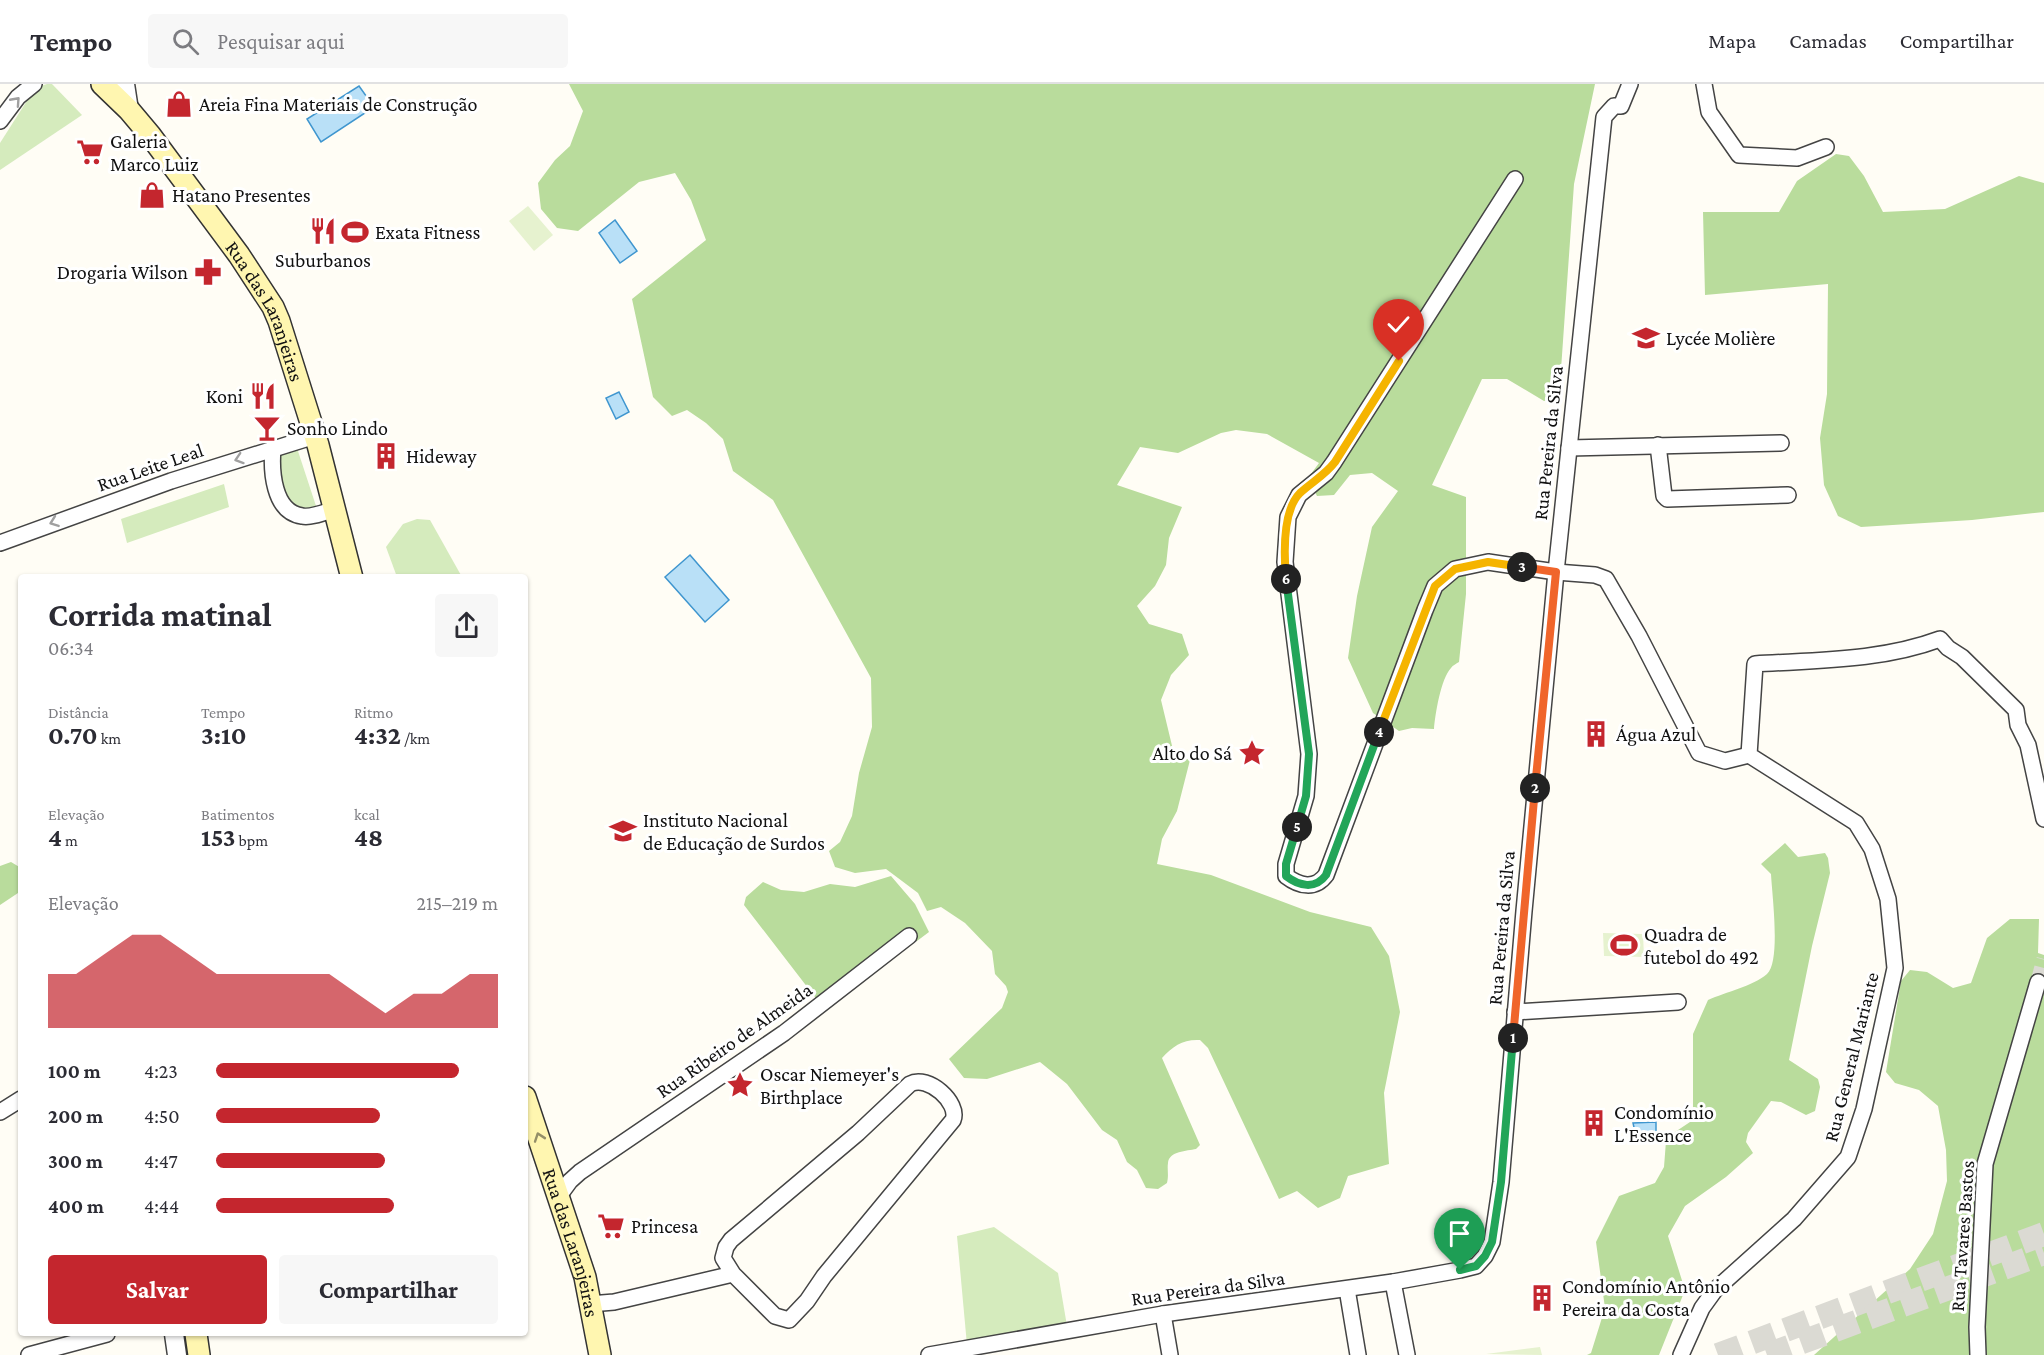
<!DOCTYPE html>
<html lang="pt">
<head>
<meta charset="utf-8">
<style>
  body { margin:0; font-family:"Crimson Pro",serif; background:#f7f7f7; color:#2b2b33; height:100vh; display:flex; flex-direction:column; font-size:22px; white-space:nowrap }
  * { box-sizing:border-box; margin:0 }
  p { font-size:20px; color:#7c7c81 }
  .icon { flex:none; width:33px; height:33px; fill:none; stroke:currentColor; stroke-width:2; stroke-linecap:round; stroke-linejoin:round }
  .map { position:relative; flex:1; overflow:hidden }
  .side { position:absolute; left:18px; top:490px; width:510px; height:762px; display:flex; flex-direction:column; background:#fff; border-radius:6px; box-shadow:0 2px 4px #0004 }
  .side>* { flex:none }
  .pin { position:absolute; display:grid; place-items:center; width:51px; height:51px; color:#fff; margin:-62px -26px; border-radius:50% 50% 50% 0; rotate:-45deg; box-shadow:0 0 6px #0007 }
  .pin .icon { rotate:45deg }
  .km { position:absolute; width:30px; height:30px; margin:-15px; border-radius:50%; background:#222; color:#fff; font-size:16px; line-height:30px; text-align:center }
  .round { display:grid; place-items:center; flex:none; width:63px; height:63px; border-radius:6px; background:#f7f7f7 }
  .summary { display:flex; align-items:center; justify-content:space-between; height:102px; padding:0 30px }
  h1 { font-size:33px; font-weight:700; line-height:45px }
  .figures { display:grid; grid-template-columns:repeat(3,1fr); gap:9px; height:102px; padding:6px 30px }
  .figures div { display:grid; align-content:center }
  .figures b { font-size:26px; font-weight:700 }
  .figures small { font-size:16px; font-weight:400 }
  .figures p { font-size:16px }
  .chart { height:168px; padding:12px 30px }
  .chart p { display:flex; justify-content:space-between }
  .chart svg { width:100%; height:108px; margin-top:6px; fill:#c4262e; opacity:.7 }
  .primary-button { display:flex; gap:12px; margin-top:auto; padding:12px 30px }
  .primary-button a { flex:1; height:69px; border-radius:6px; background:#c4262e; color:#fff; font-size:24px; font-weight:700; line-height:69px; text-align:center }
  .primary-button a+a { background:#f7f7f7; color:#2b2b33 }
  ul { padding:0 30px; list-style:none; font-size:20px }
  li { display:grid; grid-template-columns:96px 72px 1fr; align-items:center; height:45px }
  li i { height:15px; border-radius:8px; background:#c4262e }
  header { display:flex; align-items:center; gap:36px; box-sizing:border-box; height:84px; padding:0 30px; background:#fff; border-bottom:2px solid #e1e1e2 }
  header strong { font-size:28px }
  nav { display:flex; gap:33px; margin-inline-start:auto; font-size:21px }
  .search { width:420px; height:54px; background:#f7f7f7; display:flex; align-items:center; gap:15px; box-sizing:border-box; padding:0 21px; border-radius:6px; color:#7c7c81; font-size:22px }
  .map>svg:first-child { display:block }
</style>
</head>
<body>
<header>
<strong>Tempo</strong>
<div class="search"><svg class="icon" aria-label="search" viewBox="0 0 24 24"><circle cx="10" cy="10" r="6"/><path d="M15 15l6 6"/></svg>Pesquisar aqui</div>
<nav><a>Mapa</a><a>Camadas</a><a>Compartilhar</a></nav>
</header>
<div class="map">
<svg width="2044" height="1271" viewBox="0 0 2044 1271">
  <rect width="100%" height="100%" fill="#fffdf5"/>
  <g fill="#d5ebbd">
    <path d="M47,0H52L82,31L0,86V59L30,12L38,3Z"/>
    <path d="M296,361L316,422L310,429L298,427L281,409L276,381L281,368Z"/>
    <path d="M224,400L229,423L127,459L121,435Z"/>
    <path d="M417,435L430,436L462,493H397L386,463L403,440Z"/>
    <path d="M994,1143L1058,1189L1067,1242L967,1261L957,1152Z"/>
  </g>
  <g fill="#b9dc9c">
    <path d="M569,0H1595L1574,100L1559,314L1544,317L1507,295H1482L1432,401L1466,413V510L1459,578C1456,580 1453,581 1451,584C1441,594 1435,631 1434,645L1412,644L1399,647L1373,629L1348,574L1357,512L1372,443L1398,407L1372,389L1350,391L1334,411L1317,412L1308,394L1319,379L1267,350L1236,346L1221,349L1178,369L1140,363L1117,401L1182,423L1169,454L1166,481L1155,502L1137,522L1149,540L1182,550L1189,571L1171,591L1161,616L1174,670L1190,676L1177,727L1162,755L1157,780L1211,791L1310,828L1371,843L1389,872L1400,928L1384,1009L1389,1080L1348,1092L1340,1114L1318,1124L1297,1107L1279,1115L1208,964L1200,956C1183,955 1173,962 1162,974L1200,1061L1196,1065C1187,1067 1169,1067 1168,1079C1167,1086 1169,1091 1167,1099L1158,1105L1146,1104L1137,1086L1127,1078L1117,1056L1102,1046L1067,1000L1040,978L987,995L964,994L949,975L1002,924L1008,908L1006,902L995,890L992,867L965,839L941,823L927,827L918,809L886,785L855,789L835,783L829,767L840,758L852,732L859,689L872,643L871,594L773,416L733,387L723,355L706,339L687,326L672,332L653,313L632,215L706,156L691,116L675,89L639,98L578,147L557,144L541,125L538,99L555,76L570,62L583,27Z"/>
    <path d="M1836,70L1849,72L1864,92L1883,128L1945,125L2019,92L2044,99V428L1972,436L1861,443L1838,432L1824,401L1820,354L1827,310L1828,200L1705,211L1703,128H1779L1797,97Z"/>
    <path d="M1785,759L1798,773L1825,769L1828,774L1830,789L1812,862L1789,976L1818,995L1820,1003L1815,1027L1806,1031L1781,1018L1771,1017L1748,1049L1746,1058L1753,1069L1726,1093L1685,1122L1668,1152L1685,1206L1659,1271H1587L1591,1269L1605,1224L1596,1158L1619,1112L1655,1099L1664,1083L1666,1057L1675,1048L1693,1036V950L1708,916C1726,908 1753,902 1767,890C1781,878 1772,810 1771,790L1761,780Z"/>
    <path d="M11,778L21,784V807L0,821V782Z"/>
    <path d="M891,792L915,820L929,848L917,857L910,848L818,917L744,821L746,813L763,798L781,806L804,808L830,800L855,803Z"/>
    <path d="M2010,835H2039L2038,869L2044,871V1271H1814L1910,1185L1933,1150L1947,1097L1946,1066L1938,1022L1919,1006L1895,999L1886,988L1901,897L1910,886L1927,888L1953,904L1971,899L1987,854Z"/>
  </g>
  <g fill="#e6f2cf">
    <path d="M528,122L553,151L534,167L509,137Z"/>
    <path d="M1603,849L1643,850L1644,873L1604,872Z"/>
    <path d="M1540,1263L1542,1271L1486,1270Z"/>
  </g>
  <g fill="#b9e0f7" stroke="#3f96cf" stroke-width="1.5">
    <path d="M359,2L374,23L321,58L307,35Z"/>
    <path d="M615,136L637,167L620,179L599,149Z"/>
    <path d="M619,308L629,328L616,335L606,314Z"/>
    <path d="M690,471L729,516L705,538L665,493Z"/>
    <path d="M1656,1038V1048H1646L1639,1050L1635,1048L1633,1039Z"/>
  </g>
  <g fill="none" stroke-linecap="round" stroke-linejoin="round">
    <path stroke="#dbdad3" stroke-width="15" stroke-dasharray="15 8" stroke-linecap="butt" d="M2038,898L2044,875"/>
    <g stroke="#dbdad3" stroke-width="24" stroke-dasharray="24 12" stroke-linecap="butt">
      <path d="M1718,1271L2044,1150"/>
      <path d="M1767,1271L2044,1169"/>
    </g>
    <defs>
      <g id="minor">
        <path d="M1704,0L1709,28L1739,71L1797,74L1826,63"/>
        <path d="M0,37L18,13L34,0"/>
        <path d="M1515,95L1334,378L1326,389L1299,411L1288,433L1285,478L1309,670L1306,712L1286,780V792C1299,802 1315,806 1326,791L1425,526L1435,502L1455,485L1488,478L1556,488L1595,491L1606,495L1639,552L1699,669L1725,677L1749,671"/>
        <path d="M1658,361L1664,412L1667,415L1788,411"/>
        <path d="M273,364C271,386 273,428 302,432C311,434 325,428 335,425"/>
        <path d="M1569,364L1781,359"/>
        <path d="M0,459L171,397L315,352"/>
        <path d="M1515,928L1678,918"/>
        <path d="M0,1028L21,1015"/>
        <path d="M559,1112L570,1097L580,1088L784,949L909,852"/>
        <path d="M1393,1198L1407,1271"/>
        <path d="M1347,1205L1358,1271"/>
        <path d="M590,1220L614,1218L733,1190L723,1174L726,1163L731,1156L858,1049L910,1000C928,990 960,1019 953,1036L824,1192L807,1217L789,1236L775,1232L733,1190"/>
        <path d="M1163,1230L1170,1271"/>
        <path d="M29,1271L107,1250"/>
        <path d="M929,1271L1163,1230L1393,1198L1460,1186L1476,1182L1485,1172L1492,1158L1501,1098L1524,827L1556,488L1604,33L1614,22H1621L1630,0"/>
        <path d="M1681,1271L1702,1224L1715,1206L1794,1135L1848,1073L1864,1025L1895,884L1888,815L1872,765L1856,739L1749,671L1755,580C1817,576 1881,577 1940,555L1948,564L1962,573L2016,626L2018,641L2028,661L2044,735"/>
        <path d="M1978,1271L1977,1243L1985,1080L2038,898"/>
      </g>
      <g id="tertiary">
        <path d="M125,0L129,26"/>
        <path d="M174,1250L177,1271"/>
      </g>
      <g id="secondary">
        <path id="s1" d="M102,0L129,26L150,51L239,171L273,223L279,237L318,361L352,494"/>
        <path id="s2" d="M525,1013L585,1193L600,1271"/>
        <path d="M196,1250L199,1271"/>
      </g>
    </defs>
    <use href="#minor" stroke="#444" stroke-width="18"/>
    <use href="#tertiary" stroke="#444" stroke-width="21"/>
    <use href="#secondary" stroke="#333" stroke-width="24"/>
    <use href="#minor" stroke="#fff" stroke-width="15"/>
    <use href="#tertiary" stroke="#fff" stroke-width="18"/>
    <use href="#secondary" stroke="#fff6b0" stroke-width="21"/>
  </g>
  <defs><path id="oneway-chevron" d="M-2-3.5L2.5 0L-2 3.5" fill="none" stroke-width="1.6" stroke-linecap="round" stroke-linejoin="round" transform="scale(1.5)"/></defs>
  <g stroke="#a0a0a0">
    <use href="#oneway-chevron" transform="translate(16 17) rotate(-48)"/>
    <use href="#oneway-chevron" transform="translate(239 375) rotate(162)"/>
    <use href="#oneway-chevron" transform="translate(54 438) rotate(160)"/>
  </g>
  <use stroke="#948f68" href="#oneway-chevron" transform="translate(539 1053) rotate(-109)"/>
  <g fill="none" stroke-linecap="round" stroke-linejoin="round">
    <defs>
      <path id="split-1" d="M1460,1186L1476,1182L1485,1172L1492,1158L1501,1098L1513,954"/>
      <path id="split-2" d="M1513,954L1535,704"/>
      <path id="split-3" d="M1522,483L1556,488L1535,704"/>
      <path id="split-4" d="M1379,648L1435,502L1455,485L1488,478L1522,483"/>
      <path id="split-5" d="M1297,743L1286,780V792C1299,802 1315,806 1326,791L1379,648"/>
      <path id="split-6" d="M1286,495L1309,670L1306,712L1297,743"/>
      <path id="split-7" d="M1286,495C1284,471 1282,427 1300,409C1312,398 1325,391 1335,378L1399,277"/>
    </defs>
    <use href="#split-1" stroke="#fff" stroke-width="12"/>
    <use href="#split-2" stroke="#fff" stroke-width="12"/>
    <use href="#split-3" stroke="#fff" stroke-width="12"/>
    <use href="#split-4" stroke="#fff" stroke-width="12"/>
    <use href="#split-5" stroke="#fff" stroke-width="12"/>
    <use href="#split-6" stroke="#fff" stroke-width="12"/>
    <use href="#split-7" stroke="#fff" stroke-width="12"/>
    <use href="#split-1" stroke="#22a559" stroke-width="8"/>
    <use href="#split-2" stroke="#f0652b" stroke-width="8"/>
    <use href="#split-3" stroke="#f0652b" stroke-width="8"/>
    <use href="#split-4" stroke="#f5b400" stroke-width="8"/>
    <use href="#split-5" stroke="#22a559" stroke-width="8"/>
    <use href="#split-6" stroke="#22a559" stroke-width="8"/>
    <use href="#split-7" stroke="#f5b400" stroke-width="8"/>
  </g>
  <defs>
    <symbol id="shop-bare" viewBox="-9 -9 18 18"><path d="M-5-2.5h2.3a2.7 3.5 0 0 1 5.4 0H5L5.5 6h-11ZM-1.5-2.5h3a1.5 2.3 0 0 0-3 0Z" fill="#c4262e" stroke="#fff" stroke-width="2.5" paint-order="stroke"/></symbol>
    <symbol id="supermarket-bare" viewBox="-9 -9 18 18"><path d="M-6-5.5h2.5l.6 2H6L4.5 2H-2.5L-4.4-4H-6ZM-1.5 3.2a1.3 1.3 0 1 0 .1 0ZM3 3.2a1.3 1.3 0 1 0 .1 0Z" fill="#c4262e" stroke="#fff" stroke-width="2.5" paint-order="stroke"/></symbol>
    <symbol id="restaurant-bare" viewBox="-9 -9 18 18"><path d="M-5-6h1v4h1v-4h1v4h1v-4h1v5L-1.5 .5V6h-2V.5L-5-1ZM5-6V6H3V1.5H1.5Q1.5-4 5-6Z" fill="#c4262e" stroke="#fff" stroke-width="2.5" paint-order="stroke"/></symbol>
    <symbol id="stadium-bare" viewBox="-9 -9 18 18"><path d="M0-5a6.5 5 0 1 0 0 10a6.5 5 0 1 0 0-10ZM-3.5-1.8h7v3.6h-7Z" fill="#c4262e" stroke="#fff" stroke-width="2.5" paint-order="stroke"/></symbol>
    <symbol id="pharmacy-bare" viewBox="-9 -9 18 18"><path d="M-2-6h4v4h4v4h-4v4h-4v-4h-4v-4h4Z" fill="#c4262e" stroke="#fff" stroke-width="2.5" paint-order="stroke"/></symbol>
    <symbol id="school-bare" viewBox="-9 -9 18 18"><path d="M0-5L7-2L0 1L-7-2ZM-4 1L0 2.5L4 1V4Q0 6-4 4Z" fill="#c4262e" stroke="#fff" stroke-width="2.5" paint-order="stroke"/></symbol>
    <symbol id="bar-bare" viewBox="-9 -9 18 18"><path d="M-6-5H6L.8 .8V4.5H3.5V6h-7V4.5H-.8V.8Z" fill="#c4262e" stroke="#fff" stroke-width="2.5" paint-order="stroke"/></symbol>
    <symbol id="building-bare" viewBox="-9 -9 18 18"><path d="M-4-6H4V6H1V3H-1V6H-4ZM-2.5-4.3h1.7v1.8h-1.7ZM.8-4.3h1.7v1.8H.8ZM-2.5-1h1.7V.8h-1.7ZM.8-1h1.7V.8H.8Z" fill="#c4262e" stroke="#fff" stroke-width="2.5" paint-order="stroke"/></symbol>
    <symbol id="sight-bare" viewBox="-9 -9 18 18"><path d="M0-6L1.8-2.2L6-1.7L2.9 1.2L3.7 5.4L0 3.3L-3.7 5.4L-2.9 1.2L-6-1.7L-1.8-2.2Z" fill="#c4262e" stroke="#fff" stroke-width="2.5" paint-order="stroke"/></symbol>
  </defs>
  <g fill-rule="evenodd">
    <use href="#shop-bare" x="160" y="1" width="38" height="38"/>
    <use href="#supermarket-bare" x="71" y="49" width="38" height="38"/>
    <use href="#shop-bare" x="133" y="92" width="38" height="38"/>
    <use href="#restaurant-bare" x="304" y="128" width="38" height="38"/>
    <use href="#stadium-bare" x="336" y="129" width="38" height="38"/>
    <use href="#pharmacy-bare" x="189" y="169" width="38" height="38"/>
    <use href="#school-bare" x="1627" y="235" width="38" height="38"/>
    <use href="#restaurant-bare" x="244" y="293" width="38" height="38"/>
    <use href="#bar-bare" x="248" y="325" width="38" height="38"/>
    <use href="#building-bare" x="367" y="353" width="38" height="38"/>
    <use href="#building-bare" x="1577" y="631" width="38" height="38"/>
    <use href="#sight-bare" x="1233" y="650" width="38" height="38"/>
    <use href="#school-bare" x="604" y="728" width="38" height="38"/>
    <use href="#stadium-bare" x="1605" y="842" width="38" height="38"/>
    <use href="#sight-bare" x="721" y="982" width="38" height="38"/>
    <use href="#building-bare" x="1575" y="1020" width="38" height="38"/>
    <use href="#supermarket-bare" x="592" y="1123" width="38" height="38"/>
    <use href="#building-bare" x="1523" y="1195" width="38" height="38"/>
  </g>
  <g text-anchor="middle" stroke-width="6" stroke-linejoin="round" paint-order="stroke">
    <g font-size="20" fill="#111" stroke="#fff" text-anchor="start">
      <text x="199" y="27">Areia Fina Materiais de Construção</text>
      <text x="110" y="64">Galeria<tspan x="110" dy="23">Marco Luiz</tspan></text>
      <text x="172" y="118">Hatano Presentes</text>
      <text x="375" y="155">Exata Fitness</text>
      <text x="323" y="183" text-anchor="middle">Suburbanos</text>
      <text x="188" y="195" text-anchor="end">Drogaria Wilson</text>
      <text x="1666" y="261">Lycée Molière</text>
      <text x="243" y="319" text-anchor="end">Koni</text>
      <text x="287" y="351">Sonho Lindo</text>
      <text x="406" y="379">Hideway</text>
      <text x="1616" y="657">Água Azul</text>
      <text x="1232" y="676" text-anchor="end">Alto do Sá</text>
      <text x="643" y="743">Instituto Nacional<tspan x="643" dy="23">de Educação de Surdos</tspan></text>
      <text x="1644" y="857">Quadra de<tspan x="1644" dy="23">futebol do 492</tspan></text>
      <text x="760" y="997">Oscar Niemeyer's<tspan x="760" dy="23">Birthplace</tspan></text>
      <text x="1614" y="1035">Condomínio<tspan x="1614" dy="23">L'Essence</tspan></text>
      <text x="631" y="1149">Princesa</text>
      <text x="1562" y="1209">Condomínio Antônio<tspan x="1562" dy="23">Pereira da Costa</tspan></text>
    </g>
    <g font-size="20" fill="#111" stroke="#fff">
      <text dy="7" stroke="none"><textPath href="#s1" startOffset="282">Rua das Laranjeiras</textPath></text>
      <text transform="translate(1548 359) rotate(-84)" y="7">Rua Pereira da Silva</text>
      <text transform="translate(150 383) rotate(-19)" y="7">Rua Leite Leal</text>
      <text transform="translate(1501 844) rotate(-85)" y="7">Rua Pereira da Silva</text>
      <text transform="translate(734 956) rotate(-35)" y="7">Rua Ribeiro de Almeida</text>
      <text transform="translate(1851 973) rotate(-76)" y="7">Rua General Mariante</text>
      <text transform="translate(1962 1152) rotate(-86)" y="7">Rua Tavares Bastos</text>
      <text dy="7" stroke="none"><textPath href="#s2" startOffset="153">Rua das Laranjeiras</textPath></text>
      <text transform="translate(1208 1204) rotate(-8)" y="7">Rua Pereira da Silva</text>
    </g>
  </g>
</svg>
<div class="pin" style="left:1460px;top:1186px;background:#1e9e55"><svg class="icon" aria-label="arrive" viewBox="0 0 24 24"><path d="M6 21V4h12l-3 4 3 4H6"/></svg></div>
<div class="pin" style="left:1399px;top:277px;background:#d93025"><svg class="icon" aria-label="check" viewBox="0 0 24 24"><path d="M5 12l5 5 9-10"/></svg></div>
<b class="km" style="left:1513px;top:954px">1</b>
<b class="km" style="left:1535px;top:704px">2</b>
<b class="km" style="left:1522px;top:483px">3</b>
<b class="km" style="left:1379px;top:648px">4</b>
<b class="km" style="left:1297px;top:743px">5</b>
<b class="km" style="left:1286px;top:495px">6</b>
<section class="side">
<div class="summary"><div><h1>Corrida matinal</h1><p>06:34</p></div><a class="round"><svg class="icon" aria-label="share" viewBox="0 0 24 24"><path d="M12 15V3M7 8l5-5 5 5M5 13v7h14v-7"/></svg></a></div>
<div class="figures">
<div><p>Distância</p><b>0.70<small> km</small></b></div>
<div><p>Tempo</p><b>3:10</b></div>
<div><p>Ritmo</p><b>4:32<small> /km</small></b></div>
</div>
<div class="figures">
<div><p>Elevação</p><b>4<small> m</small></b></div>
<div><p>Batimentos</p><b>153<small> bpm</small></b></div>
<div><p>kcal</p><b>48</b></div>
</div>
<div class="chart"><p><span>Elevação</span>215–219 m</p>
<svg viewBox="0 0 160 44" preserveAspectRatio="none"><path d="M0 44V22L10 22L20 14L30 6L40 6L50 14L60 22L70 22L80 22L90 22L100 22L110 30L120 38L130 30L140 30L150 22L160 22V44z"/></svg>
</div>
<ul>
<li><b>100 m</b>4:23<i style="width:86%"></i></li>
<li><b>200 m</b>4:50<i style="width:58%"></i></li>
<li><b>300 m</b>4:47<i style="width:60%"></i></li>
<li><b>400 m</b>4:44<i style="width:63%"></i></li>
</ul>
<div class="primary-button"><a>Salvar</a><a>Compartilhar</a></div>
</section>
</div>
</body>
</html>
